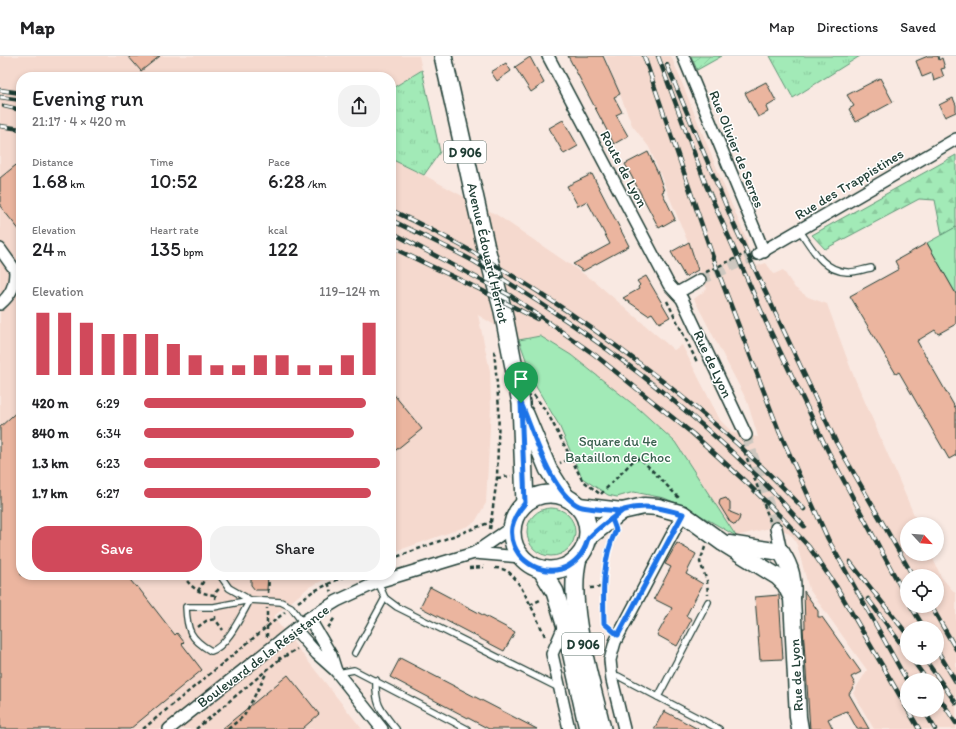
<!DOCTYPE html>
<html lang="en">
<head>
<meta charset="utf-8">
<style>
  body { margin:0; font-family:Itim,sans-serif; background:#f2f2f2; color:#202124; height:100vh; display:flex; flex-direction:column; font-size:15px; white-space:nowrap }
  * { box-sizing:border-box; margin:0 }
  p { font-size:13px; color:#757577 }
  .icon { flex:none; width:22px; height:22px; fill:none; stroke:currentColor; stroke-width:2; stroke-linecap:round; stroke-linejoin:round }
  .map { position:relative; flex:1; overflow:hidden }
  .drawer { position:absolute; left:16px; top:16px; width:380px; height:508px; display:flex; flex-direction:column; background:#fff; border-radius:16px; box-shadow:0 2px 6px #0003 }
  .drawer>* { flex:none }
  .needle { width:26px; rotate:116deg }
  .fabs { position:absolute; left:900px; top:461px; display:grid; gap:8px }
  .fabs a { display:grid; place-items:center; width:44px; height:44px; border-radius:50%; background:#fff; box-shadow:0 2px 6px #0003; font-size:20px }
  .pin { position:absolute; display:grid; place-items:center; width:34px; height:34px; color:#fff; margin:-41px -17px; border-radius:50% 50% 50% 0; rotate:-45deg; box-shadow:0 0 4px #0007 }
  .pin .icon { rotate:45deg }
  .round { display:grid; place-items:center; flex:none; width:42px; height:42px; border-radius:16px; background:#f2f2f2 }
  .summary { display:flex; align-items:center; justify-content:space-between; height:68px; padding:0 16px }
  h1 { font-size:22px; font-weight:600; line-height:30px }
  .figures { display:grid; grid-template-columns:repeat(3,1fr); gap:6px; height:68px; padding:4px 16px }
  .figures div { display:grid; align-content:center }
  .figures b { font-size:20px; font-weight:600 }
  .figures small { font-size:11px; font-weight:400 }
  .figures p { font-size:11px }
  .chart { height:112px; padding:8px 16px }
  .chart p { display:flex; justify-content:space-between }
  .chart svg { width:100%; height:72px; margin-top:4px; stroke:#d1495b; stroke-width:6 }
  .primary-button { display:flex; gap:8px; margin-top:auto; padding:8px 16px }
  .primary-button a { flex:1; height:46px; border-radius:16px; background:#d1495b; color:#fff; font-size:16px; font-weight:600; line-height:46px; text-align:center }
  .primary-button a+a { background:#f2f2f2; color:#202124 }
  ul { padding:0 16px; list-style:none; font-size:13px }
  li { display:grid; grid-template-columns:64px 48px 1fr; align-items:center; height:30px }
  li i { height:10px; border-radius:5px; background:#d1495b }
  header { display:flex; align-items:center; gap:24px; box-sizing:border-box; height:56px; padding:0 20px; background:#fff; border-bottom:1px solid #e0e0e0 }
  header strong { font-size:19px }
  nav { display:flex; gap:22px; margin-inline-start:auto; font-size:14px }
  .map>svg:first-child { display:block }
</style>
</head>
<body>
<header>
<strong>Map</strong>
<nav><a>Map</a><a>Directions</a><a>Saved</a></nav>
</header>
<div class="map">
<svg width="956" height="673" viewBox="0 0 956 673">
  <defs>
    <pattern id="grass-tufts" width="24" height="20" patternUnits="userSpaceOnUse"><rect width="24" height="20" fill="#a2eab7"/><path d="M3 7l-1-3M5 7V3M7 7l1-3M15 17l-1-3M17 17v-4M19 17l1-3" fill="none" stroke="#8bca9e"/></pattern>
    <pattern id="forest-firs" width="22" height="20" patternUnits="userSpaceOnUse"><rect width="22" height="20" fill="#a2eab7"/><path d="M5 1l3.5 6h-7zM16 11l3.5 6h-7z" fill="#8bca9e"/></pattern>
    <pattern id="garden-furrows" width="10" height="10" patternUnits="userSpaceOnUse"><rect width="10" height="10" fill="#a2eab7"/><path d="M-1 1l2-2M0 10L10 0M9 11l2-2" fill="none" stroke="#8bca9e"/></pattern>
  </defs>
  <rect width="100%" height="100%" fill="#f9e9e2"/>
  <filter id="ink" filterUnits="userSpaceOnUse"><feTurbulence type="fractalNoise" baseFrequency=".025" numOctaves="2"/><feDisplacementMap in="SourceGraphic" scale="8" xChannelSelector="R" yChannelSelector="G"/><feConvolveMatrix kernelMatrix="1 2 1 2 8 2 1 2 1" color-interpolation-filters="sRGB"/></filter>
  <g filter="url(#ink)">
    <g fill="#f5d9ce" fill-rule="evenodd">
      <path d="M0,0H419L422,14L391,33V21H21V519H334L309,531L273,561L362,673H0Z"/>
      <path d="M605,0H671L728,140L747,184L748,193L757,210L766,207L774,218L783,214L795,232L808,241L827,248L852,316L918,468H907V498H931L941,521L956,538V673H874L853,637L867,614L809,533L797,489L793,481L781,472H770L736,480L675,386L639,353L571,299L540,280L519,284L478,259L490,315L491,352L486,447L475,466L468,470L391,497V103L424,119L497,159L594,225L674,294L682,289L720,364L733,377L758,381L747,345L694,243L707,233L649,91L632,69ZM907,520H937V550H907ZM907,572H937V602H907ZM907,624H937V654H907Z"/>
    </g>
    <g fill="url(#grass-tufts)" stroke="#609476">
      <path d="M770,0H860L793,42Z"/>
      <path d="M422,14L440,96L424,119L391,103V33Z"/>
      <circle cx="551" cy="476" r="24"/>
    </g>
    <path fill="url(#forest-firs)" stroke="#609476" d="M956,99V171L942,179L935,144L919,143L825,193L812,179Z"/>
    <g fill="#a2eab7" stroke="#609476">
      <path d="M956,171V238L927,187Z"/>
      <path d="M540,280L571,299L639,353L675,386L736,480L686,451L664,442L634,436L617,441L608,439L582,422L559,369L535,329L519,284Z"/>
    </g>
    <path fill="url(#garden-furrows)" stroke="#609476" d="M691,0H722L697,14Z"/>
    <g fill="#ebb59f" stroke="#1f3d34">
      <path d="M128,0H160L141,15Z"/>
      <path d="M568,0H603L620,38L614,41L622,56L616,59L628,80L614,88Z"/>
      <path d="M928,0H938L939,4L942,2L945,12L941,13L944,21L934,25L932,17L922,21L916,5Z"/>
      <path d="M530,1L544,27L531,36L515,11Z"/>
      <path d="M506,7L511,15L497,25L491,16Z"/>
      <path d="M880,22L893,46L856,66L849,53L854,50L847,39Z"/>
      <path d="M766,26L776,45L766,51L768,56L758,61L745,37Z"/>
      <path d="M953,42L956,49V56L945,61L939,49Z"/>
      <path d="M563,64L578,90L564,98L549,72Z"/>
      <path d="M648,96L658,117L664,135L662,136L675,163L659,172L625,108Z"/>
      <path d="M21,105V176L0,150V122Z"/>
      <path d="M592,118L629,190L583,215L573,208L610,188L587,145L578,150L567,130Z"/>
      <path d="M689,186L698,214L685,221L671,196Z"/>
      <path d="M927,187L956,238V268L938,278L935,274L917,285L956,353V399L949,403L899,316L896,318L850,240L899,213L895,205Z"/>
      <path d="M646,220L670,261L659,267L652,257L648,259L623,242L639,233L638,231L640,229L637,225Z"/>
      <path d="M391,335L422,373L391,398Z"/>
      <path d="M21,352V519H126L136,531L137,530L175,579L177,577L184,586L182,588L202,614L130,673H0V371Z"/>
      <path d="M726,442L730,447V456L740,460L739,464L735,469L730,466L719,448L720,444Z"/>
      <path d="M677,487L696,498L686,518L703,528L686,560L692,563L677,590L657,579L672,552L654,543L671,511L665,508Z"/>
      <path d="M251,519H268L267,534H255L251,529Z"/>
      <path d="M430,531L515,576L504,595L420,551Z"/>
      <path d="M804,535L818,555V561H822L861,616L851,621L855,628L849,638L869,673H857L847,655L828,663L833,673H810L803,572H805Z"/>
      <path d="M779,539L783,603L760,604L755,541Z"/>
      <path d="M400,602L537,673H489L390,621Z"/>
      <path d="M288,619L319,658L302,673H222Z"/>
      <path d="M664,655L698,673H654Z"/>
    </g>
    <g fill="none" stroke-linecap="round" stroke-linejoin="round">
      <g stroke="#cdc7bf" stroke-width="11" stroke-dasharray="11 5.5" stroke-linecap="butt">
        <path d="M700,224L758,198"/>
        <path d="M746,379L776,472"/>
      </g>
      <defs>
        <g id="service">
          <path d="M800,175C812,192 823,215 847,216C854,217 864,213 871,212"/>
          <path d="M220,519L229,532L250,544"/>
          <path d="M385,542L397,551L559,632"/>
          <path d="M250,544C242,558 227,591 211,595C190,583 187,574 186,551H214L250,544L281,546L291,551L303,567"/>
          <path d="M708,546L658,641L719,673"/>
          <path d="M355,597L385,542L378,526"/>
          <path d="M338,617L354,614L467,673"/>
          <path d="M611,619L618,620L658,641"/>
          <path d="M376,624C375,650 381,654 396,673"/>
        </g>
        <g id="minor">
          <path d="M548,0L669,229L682,243L746,379"/>
          <path d="M683,0L764,196"/>
          <path d="M0,193L15,214C15,229 12,238 0,248"/>
          <path d="M758,198L956,83"/>
          <path d="M677,237L700,224"/>
          <path d="M776,472L781,496"/>
          <path d="M474,497L521,501"/>
          <path d="M565,568L552,598L569,673"/>
          <path d="M295,573L317,598L336,615L331,599L309,562"/>
          <path d="M336,615L382,673"/>
          <path d="M169,673L309,562L337,545L378,526L474,497L512,471"/>
          <path d="M624,673L612,624L610,604L615,586L683,458"/>
        </g>
        <g id="secondary">
          <path d="M579,450L622,455L644,450L658,451L683,458L723,487L778,521L785,528L792,542"/>
          <path d="M588,482L622,455"/>
          <path d="M729,488L781,496"/>
          <path d="M781,496C791,511 794,524 792,542L798,661L800,673"/>
        </g>
        <g id="primary">
          <path d="M443,0L486,192L503,255L521,347L525,447"/>
          <path d="M525,358L548,413L565,440"/>
          <circle cx="550" cy="476" r="38"/>
          <path d="M578,502C566,549 591,625 602,673"/>
          <path d="M541,513L555,536L565,568L588,673"/>
        </g>
      </defs>
      <use href="#service" stroke="#1f3d34" stroke-width="8"/>
      <use href="#minor" stroke="#1f3d34" stroke-width="14"/>
      <use href="#secondary" stroke="#1f3d34" stroke-width="19"/>
      <use href="#primary" stroke="#1f3d34" stroke-width="20"/>
      <g stroke="#1f3d34" stroke-width="2.5" stroke-dasharray="4 3" stroke-linecap="butt">
        <path d="M706,216L747,197"/>
        <path d="M667,245L697,306"/>
        <path d="M534,339L548,358L571,402L560,407"/>
        <path d="M742,389L770,465"/>
        <path d="M571,402L582,424L600,438"/>
        <path d="M497,422L511,420"/>
        <path d="M601,438L632,406L640,402L679,442"/>
        <path d="M490,473L497,422L499,352L494,293"/>
        <path d="M705,491L700,506L707,525L708,539"/>
        <path d="M391,503L491,466"/>
        <path d="M469,512L484,511"/>
        <path d="M495,512C499,512 503,513 507,515C521,523 538,566 546,582"/>
        <path d="M183,519C191,532 200,538 215,539"/>
        <path d="M328,527L332,536"/>
        <path d="M603,531V567L610,574"/>
        <path d="M590,532L603,531L609,489L613,481"/>
        <path d="M198,535L207,519"/>
        <path d="M268,537L269,521L272,519"/>
        <path d="M215,543L216,536L219,533"/>
        <path d="M298,546L312,536L347,519"/>
        <path d="M530,549L542,543"/>
        <path d="M215,560V563L223,574"/>
        <path d="M198,571L206,565L215,563"/>
        <path d="M328,572L335,561"/>
        <path d="M267,581V552"/>
        <path d="M279,601L280,603L297,593"/>
        <path d="M143,673L285,556"/>
        <path d="M196,673L280,603"/>
        <path d="M228,673L244,660L267,616"/>
      </g>
      <use href="#service" stroke="#fff" stroke-width="5.5"/>
      <use href="#minor" stroke="#fff" stroke-width="11"/>
      <use href="#secondary" stroke="#fff" stroke-width="16"/>
      <use href="#primary" stroke="#fff" stroke-width="17"/>
      <defs>
        <g id="rail">
          <path d="M644,0L717,213L779,375L828,483L907,625"/>
          <path d="M658,0L706,129L766,266L828,395L907,543"/>
          <path d="M667,9L735,171L836,386L913,520"/>
          <path d="M0,34L21,37"/>
          <path d="M0,41L21,44"/>
          <path d="M4,50L21,54"/>
          <path d="M0,70L21,73"/>
          <path d="M391,154C477,194 556,244 631,301C693,347 751,397 804,453"/>
          <path d="M391,164C419,178 448,191 475,206C575,266 673,337 756,419C773,435 788,453 804,470"/>
          <path d="M391,176L511,240L595,299L693,378L747,427L786,466L809,491L836,530L907,652"/>
          <path d="M391,191L479,233L537,263"/>
          <path d="M850,506L907,578"/>
          <path d="M868,543L907,596"/>
          <path d="M911,550L924,572"/>
          <path d="M931,550L956,593"/>
          <path d="M937,594L956,626"/>
          <path d="M911,602L927,624"/>
          <path d="M924,602L956,647"/>
          <path d="M937,638L956,667"/>
          <path d="M908,654L919,673"/>
          <path d="M924,654L935,673"/>
        </g>
      </defs>
      <use href="#rail" stroke="#1f3d34" stroke-width="4.5"/>
      <use href="#rail" stroke="#fff" stroke-width="3" stroke-dasharray="9" stroke-linecap="butt"/>
    </g>
  </g>
  <g fill="none" stroke-linecap="round" stroke-linejoin="round" filter="url(#ink)">
    <defs>
      <path id="route" d="M521,347L525,447C519,454 514,461 512,471C508,498 535,520 561,513C571,510 581,501 585,491C586,489 587,485 588,483C591,478 619,456 624,454C645,448 662,452 683,458L618,579L604,567C603,535 602,503 616,474L612,463L622,455C612,454 585,453 579,450C551,437 533,375 521,347"/>
    </defs>
    <use href="#route" stroke="#fff" stroke-width="8"/>
    <use href="#route" stroke="#1a73e8" stroke-width="5"/>
  </g>
  <g text-anchor="middle" stroke-width="3" stroke-linejoin="round" paint-order="stroke">
    <g fill="#fff" stroke="#627771" stroke-width="1">
      <rect x="444" y="85" width="42" height="22" rx="3"/>
      <rect x="562" y="577" width="42" height="22" rx="3"/>
    </g>
    <g font-size="13" font-weight="bold" fill="#1f3d34">
      <text x="465" y="101">D 906</text>
      <text x="583" y="593">D 906</text>
    </g>
    <g font-size="14" fill="#1f3d34" stroke="#fff">
      <text transform="translate(737 93) rotate(68)" y="5">Rue Olivier de Serres</text>
      <text transform="translate(624 113) rotate(62)" y="5">Route de Lyon</text>
      <text transform="translate(849 128) rotate(-31)" y="5">Rue des Trappistines</text>
      <text transform="translate(488 197) rotate(77)" y="5">Avenue Édouard Herriot</text>
      <text transform="translate(713 308) rotate(65)" y="5">Rue de Lyon</text>
      <text transform="translate(263 600) rotate(-37)" y="5">Boulevard de la Résistance</text>
      <text transform="translate(796 619) rotate(-93)" y="5">Rue de Lyon</text>
    </g>
    <g font-size="14" fill="#39604e" stroke="#fff">
      <text x="618" y="390">Square du 4e<tspan x="618" dy="16">Bataillon de Choc</tspan></text>
    </g>
  </g>
</svg>
<div class="fabs">
<a><svg class="needle" viewBox="-14 -14 28 28"><path d="M0-13l5 13h-10z" fill="#e53935"/><path d="M0 13l5-13h-10z" fill="#757577"/></svg></a>
<a><svg class="icon" aria-label="locate" viewBox="0 0 24 24"><circle cx="12" cy="12" r="6"/><path d="M12 2v4M12 18v4M2 12h4M18 12h4"/></svg></a>
<a>+</a>
<a>−</a>
</div>
<div class="pin" style="left:521px;top:347px;background:#1e9e55"><svg class="icon" aria-label="arrive" viewBox="0 0 24 24"><path d="M6 21V4h12l-3 4 3 4H6"/></svg></div>
<section class="drawer">
<div class="summary"><div><h1>Evening run</h1><p>21:17 · 4 × 420 m</p></div><a class="round"><svg class="icon" aria-label="share" viewBox="0 0 24 24"><path d="M12 15V3M7 8l5-5 5 5M5 13v7h14v-7"/></svg></a></div>
<div class="figures">
<div><p>Distance</p><b>1.68<small> km</small></b></div>
<div><p>Time</p><b>10:52</b></div>
<div><p>Pace</p><b>6:28<small> /km</small></b></div>
</div>
<div class="figures">
<div><p>Elevation</p><b>24<small> m</small></b></div>
<div><p>Heart rate</p><b>135<small> bpm</small></b></div>
<div><p>kcal</p><b>122</b></div>
</div>
<div class="chart"><p><span>Elevation</span>119–124 m</p>
<svg viewBox="0 0 160 44" preserveAspectRatio="none"><path d="M5 44V6M15 44V6M25 44V12M35 44V19M45 44V19M55 44V19M65 44V25M75 44V32M85 44V38M95 44V38M105 44V32M115 44V32M125 44V38M135 44V38M145 44V32M155 44V12"/></svg>
</div>
<ul>
<li><b>420 m</b>6:29<i style="width:94%"></i></li>
<li><b>840 m</b>6:34<i style="width:89%"></i></li>
<li><b>1.3 km</b>6:23<i style="width:100%"></i></li>
<li><b>1.7 km</b>6:27<i style="width:96%"></i></li>
</ul>
<div class="primary-button"><a>Save</a><a>Share</a></div>
</section>
</div>
</body>
</html>
